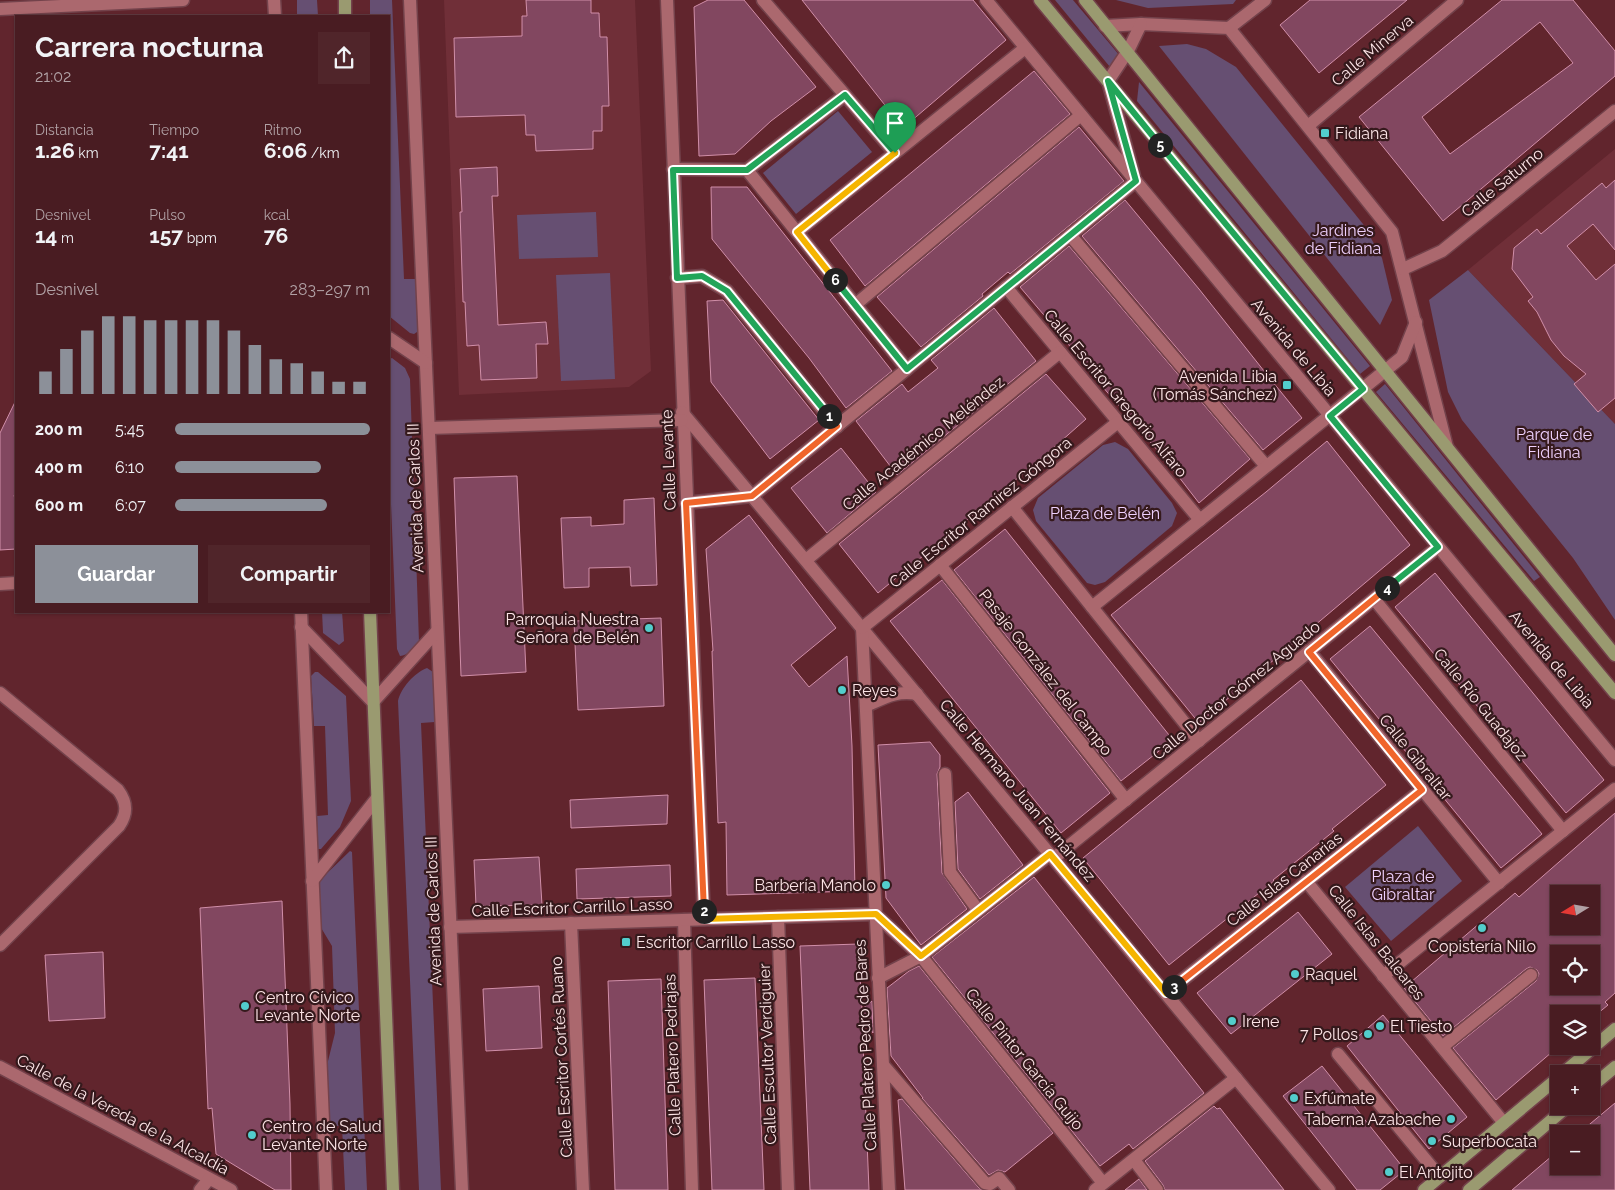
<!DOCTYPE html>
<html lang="es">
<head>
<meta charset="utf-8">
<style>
  body { margin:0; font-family:Raleway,sans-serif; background:#50252a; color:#f1f3f6; height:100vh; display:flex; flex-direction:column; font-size:19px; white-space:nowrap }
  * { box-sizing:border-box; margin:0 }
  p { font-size:16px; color:#b1a1a5 }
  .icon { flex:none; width:28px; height:28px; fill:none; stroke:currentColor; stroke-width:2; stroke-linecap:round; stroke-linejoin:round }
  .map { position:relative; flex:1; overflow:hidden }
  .sheet { position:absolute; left:15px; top:15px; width:375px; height:598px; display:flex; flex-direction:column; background:#491c22; border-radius:0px; box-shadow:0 1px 4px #0004,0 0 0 1px #613a40 }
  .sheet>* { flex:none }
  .needle { width:32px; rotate:259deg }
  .fabs { position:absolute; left:1550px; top:885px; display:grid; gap:10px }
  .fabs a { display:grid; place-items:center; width:50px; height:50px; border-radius:0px; background:#491c22; box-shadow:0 1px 4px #0004,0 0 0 1px #613a40; font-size:25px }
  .pin { position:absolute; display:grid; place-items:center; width:42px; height:42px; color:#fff; margin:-51px -21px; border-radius:50% 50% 50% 0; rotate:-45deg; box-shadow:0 0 5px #0007 }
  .pin .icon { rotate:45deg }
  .km { position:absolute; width:25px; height:25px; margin:-12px; border-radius:50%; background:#222; color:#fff; font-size:14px; line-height:25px; text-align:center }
  .round { display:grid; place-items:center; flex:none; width:52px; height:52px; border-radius:0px; background:#50252a }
  .summary { display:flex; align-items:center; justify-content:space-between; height:85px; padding:0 20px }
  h1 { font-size:28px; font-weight:700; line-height:38px }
  .metrics { display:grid; grid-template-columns:repeat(3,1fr); gap:8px; height:85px; padding:5px 20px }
  .metrics div { display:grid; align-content:center }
  .metrics b { font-size:21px; font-weight:700 }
  .metrics small { font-size:14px; font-weight:400 }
  .metrics p { font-size:14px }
  .chart { height:140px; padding:10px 20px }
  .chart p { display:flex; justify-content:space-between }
  .chart svg { width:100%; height:90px; margin-top:5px; stroke:#8c9099; stroke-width:6 }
  .primary-button { display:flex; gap:10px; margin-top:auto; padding:10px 20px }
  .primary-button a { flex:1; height:58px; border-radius:0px; background:#8c9099; color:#fff; font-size:20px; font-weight:700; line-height:58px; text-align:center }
  .primary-button a+a { background:#50252a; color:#f1f3f6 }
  ul { padding:0 20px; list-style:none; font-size:16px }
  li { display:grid; grid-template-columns:80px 60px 1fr; align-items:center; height:38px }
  li i { height:12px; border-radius:6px; background:#8c9099 }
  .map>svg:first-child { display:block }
</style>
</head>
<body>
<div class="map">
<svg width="1615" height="1190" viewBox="0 0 1615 1190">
  <rect width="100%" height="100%" fill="#61252d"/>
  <g fill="#702f38">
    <path d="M444,0H635L651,371L629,387L459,395Z"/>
    <path d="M1615,149V424L1468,270Z"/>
  </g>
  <g fill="#664f72">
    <path d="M297,0H317L318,16H297Z"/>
    <path d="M370,0H392L404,279H419V327L417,332L414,334L410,333L389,316V16H370Z"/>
    <path d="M1055,0H1073L1120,56L1110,67Z"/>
    <path d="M1116,0H1236L1233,4L1148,8Z"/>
    <path d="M1187,44L1206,49L1236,67L1363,224L1382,258L1392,300L1380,325L1159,46Z"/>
    <path d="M1139,82L1370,366L1360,374L1137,101Z"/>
    <path d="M838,111L872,152L796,214L763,173Z"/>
    <path d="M596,212L598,257L519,259L517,215Z"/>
    <path d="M1468,270L1615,424V620L1573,558L1462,420L1448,392L1429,300Z"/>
    <path d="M610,273L615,379L561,381L556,275Z"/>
    <path d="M392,358L405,368L410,379L419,642C413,647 408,656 400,656L397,649L389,456V359Z"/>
    <path d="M1385,384L1540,577L1534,581L1376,392Z"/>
    <path d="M1115,442L1128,449L1172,503L1177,513L1172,526L1105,582L1095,585L1087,583L1036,521L1033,510L1038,498L1103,445Z"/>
    <path d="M322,611H342L344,641L339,645L323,633Z"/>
    <path d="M427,668L433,672L435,722L421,723L441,1190H419L398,701C401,688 414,673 427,668Z"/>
    <path d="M315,672H318L346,696L351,801L340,827L321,849H318V846L317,816L328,815L325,726H314L311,676Z"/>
    <path d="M1418,826L1462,881L1391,941L1345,887Z"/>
    <path d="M350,851L352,852L367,1190H345L342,1126H328L327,1065L335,1033L332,946L320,926L319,881Z"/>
  </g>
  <g fill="#824760" stroke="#d18fa9" fill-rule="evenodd">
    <path d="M526,0H591V13H599L600,37H607L609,106H602V131H593V149L536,151L535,135H526L525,115L456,117L454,38L522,36V16H527Z"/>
    <path d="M708,0H744L816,87L771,121L735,154L699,156L694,7Z"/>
    <path d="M802,0H973L1006,40L903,128Z"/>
    <path d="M1310,0H1407L1319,73L1280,25Z"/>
    <path d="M1502,0H1573L1615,51V76L1443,221L1359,117ZM1540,22L1573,63L1450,154L1422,117Z"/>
    <path d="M1034,71L1070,114L865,286L830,240Z"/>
    <path d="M1079,127L1124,181L1010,274L1008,272L982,294L983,296L921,347L877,297Z"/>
    <path d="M497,167L498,196H492L498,325L546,322L548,344H536L537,378L481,380L479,345L467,346L465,302H463L460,212H462L460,169Z"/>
    <path d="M1615,180V250L1593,224L1567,246L1596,280L1615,264V398L1598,412L1574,384L1586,374L1564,356L1551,340L1537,312L1528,301L1533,297L1512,269L1514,248L1537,229L1541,234L1602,183L1606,188Z"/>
    <path d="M711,187H747L892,371L846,408L809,358L712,239Z"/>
    <path d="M1125,200L1199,289L1268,376L1302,418L1263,450L1082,236Z"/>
    <path d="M1069,246L1250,459L1199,503L1165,459L1095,378L1061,335L1020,287Z"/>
    <path d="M723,300L819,420L770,459L711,382L707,301Z"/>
    <path d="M994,308L1036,361L897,475L856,421L902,384L908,392L938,368L931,360Z"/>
    <path d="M1046,374L1086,419L1042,458L878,593L839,544Z"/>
    <path d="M16,400V491L14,496L16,499V549L0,550V433Z"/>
    <path d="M1327,441L1410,545L1199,723L1111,615L1266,492Z"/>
    <path d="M841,448L876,492L827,533L791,488Z"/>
    <path d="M517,476L526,672L461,676L454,478Z"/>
    <path d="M654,498L657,585L631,586L630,567L589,568V587L564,588L561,518L591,517V526L624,524V500Z"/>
    <path d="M749,515L836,628L791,665L809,687L847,656L852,746L855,891L727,895L726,822L718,823L712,651H713L706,549Z"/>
    <path d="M1005,529L1173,740L1121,781L954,570Z"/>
    <path d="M1435,573L1604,780L1566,813L1395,607Z"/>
    <path d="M942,580L1110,793L1061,833L890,621Z"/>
    <path d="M661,618L664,706L578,710L574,621Z"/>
    <path d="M1370,626L1542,834L1501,868L1330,659Z"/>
    <path d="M1301,680L1386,785L1332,829L1334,831L1273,880L1274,881L1169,965L1083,858Z"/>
    <path d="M930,742L940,755V767L937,774L942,873L967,909L921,945L886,898L878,745Z"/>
    <path d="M968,792L1023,865L980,899L958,869L955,802Z"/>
    <path d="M668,795L667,824L571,828L570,800Z"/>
    <path d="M1615,813V993L1605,1002L1608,1005L1597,1014H1559V1046L1496,1100L1453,1048L1536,981L1539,974L1537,970L1530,967L1526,969L1443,1036L1404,988L1515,893L1519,897ZM1559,894H1591V926H1559ZM1559,954H1591V986H1559Z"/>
    <path d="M539,857L542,905L476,906L474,860Z"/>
    <path d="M670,865L671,896L577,899L576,869Z"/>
    <path d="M1034,877L1204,1093L1133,1149L1129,1144L1100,1166L932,957Z"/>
    <path d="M282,901L290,1104L291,1190H275L216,1154L212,1108L208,1109L200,908Z"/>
    <path d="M1298,912L1332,954L1231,1034L1197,993Z"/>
    <path d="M858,944L862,1009L872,1001L873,1033L862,1019L869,1190H810L800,946Z"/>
    <path d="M103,952L105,1018L49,1021L45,955Z"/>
    <path d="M919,966L1053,1133L1005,1172L998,1170L989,1175L922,1098H923L891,1056L887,988L909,971Z"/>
    <path d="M755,978L764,1190H712L704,980Z"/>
    <path d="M661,979L668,1190H615L608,981Z"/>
    <path d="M539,986L542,1048L486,1051L483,989Z"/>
    <path d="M1383,1015L1467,1117L1429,1149L1347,1046Z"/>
    <path d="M1322,1066L1405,1170L1380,1190H1357L1283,1096Z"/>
    <path d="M902,1099L979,1188L982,1190H905L898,1100Z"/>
    <path d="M1615,1103V1190H1512L1559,1150V1166H1591V1134H1578Z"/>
    <path d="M1214,1106L1217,1109L1220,1108L1284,1190H1165L1163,1185L1145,1161Z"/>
    <path d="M1139,1179L1147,1190H1125Z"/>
  </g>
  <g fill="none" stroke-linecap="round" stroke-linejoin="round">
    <defs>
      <g id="minor">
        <path d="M274,0L275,16"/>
        <path d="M410,0L462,1190"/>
        <path d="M667,0L704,919"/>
        <path d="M763,0L895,153"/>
        <path d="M986,0L1615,760"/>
        <path d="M0,9L183,0"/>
        <path d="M1105,26L1141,24L1229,28L1392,232L1447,447"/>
        <path d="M1229,28L1265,0"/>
        <path d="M1308,126L1457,0"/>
        <path d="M673,169L747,170L907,369"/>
        <path d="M747,170L845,95"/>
        <path d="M1134,176L1108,81L1128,51L1141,24"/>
        <path d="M797,232L1025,48"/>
        <path d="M1070,235L1266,466"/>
        <path d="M1403,269L1442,251L1615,111"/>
        <path d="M677,278L702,276L727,291L837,427"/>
        <path d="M1006,287L1200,520"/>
        <path d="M855,305L1081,115"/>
        <path d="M389,338L426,363"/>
        <path d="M682,412L1329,1190"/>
        <path d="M429,428L682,420"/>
        <path d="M752,496L1136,181"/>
        <path d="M686,503L752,496"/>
        <path d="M1012,507L1199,741"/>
        <path d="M806,560L1060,352"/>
        <path d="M940,565L1126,800"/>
        <path d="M0,584L16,583"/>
        <path d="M1374,599L1563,831"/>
        <path d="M1092,607L1402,357L1416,322"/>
        <path d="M301,611L326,1190"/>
        <path d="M301,627L373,702L437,631"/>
        <path d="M862,628L889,1190"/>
        <path d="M862,628L1118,422"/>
        <path d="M1309,651L1499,883"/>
        <path d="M0,693L118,790C127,802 128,813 119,826L0,945"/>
        <path d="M866,706C884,698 897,690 917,694"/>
        <path d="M945,774L950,872L978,910"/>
        <path d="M1054,858L1438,547"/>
        <path d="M312,881L377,798"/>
        <path d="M1306,881L1504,1123"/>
        <path d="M875,914L921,956L1103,1183"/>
        <path d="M778,917L788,1190"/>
        <path d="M684,920L692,1190"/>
        <path d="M571,923L583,1190"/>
        <path d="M450,927L875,914"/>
        <path d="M1383,976L1615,789"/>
        <path d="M878,978L921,956L1050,854"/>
        <path d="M1166,993L1422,790"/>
        <path d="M1442,1047L1531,975"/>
        <path d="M1338,1054L1440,1177"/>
        <path d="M883,1065L985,1183L990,1184L999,1178L1009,1190"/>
        <path d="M0,1067L231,1190"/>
        <path d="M1134,1160L1157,1190"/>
        <path d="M200,1190L209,1179"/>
        <path d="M1095,1190L1236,1078"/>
      </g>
      <g id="major">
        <path d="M345,0V16"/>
        <path d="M1040,0L1615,693"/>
        <path d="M1085,0L1615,655"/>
        <path d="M370,611L393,1190"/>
        <path d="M1562,1074L1615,1029"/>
        <path d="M1591,1087L1615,1067"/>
        <path d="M1424,1190L1559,1077"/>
        <path d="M1469,1190L1568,1106"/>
      </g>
    </defs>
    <use href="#minor" stroke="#73424b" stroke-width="15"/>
    <use href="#major" stroke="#73424b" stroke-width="15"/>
    <use href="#minor" stroke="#ab686e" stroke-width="12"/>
    <use href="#major" stroke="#9a9a70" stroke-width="12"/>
  </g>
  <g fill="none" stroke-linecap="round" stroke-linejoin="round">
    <defs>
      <path id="split-1" d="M829,416L727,291L702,276L677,278L673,170H747L845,95L895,153"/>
      <path id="split-2" d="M704,911L686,503L752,496L837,426L829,416"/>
      <path id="split-3" d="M704,911V919L876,914L921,956L1050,854L1166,993L1174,987"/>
      <path id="split-4" d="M1174,987L1422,790L1309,652L1387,588"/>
      <path id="split-5" d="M1160,145L1363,389L1330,416L1438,547L1387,588"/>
      <path id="split-6" d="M835,280L907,369L1136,181L1108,81L1160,145"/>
      <path id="split-7" d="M835,280L797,232L895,153"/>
    </defs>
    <use href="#split-1" stroke="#fff" stroke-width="10"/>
    <use href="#split-2" stroke="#fff" stroke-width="10"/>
    <use href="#split-3" stroke="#fff" stroke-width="10"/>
    <use href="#split-4" stroke="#fff" stroke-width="10"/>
    <use href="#split-5" stroke="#fff" stroke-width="10"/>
    <use href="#split-6" stroke="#fff" stroke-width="10"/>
    <use href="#split-7" stroke="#fff" stroke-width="10"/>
    <use href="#split-1" stroke="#22a559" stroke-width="6"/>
    <use href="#split-2" stroke="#f0652b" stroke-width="6"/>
    <use href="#split-3" stroke="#f5b400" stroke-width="6"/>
    <use href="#split-4" stroke="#f0652b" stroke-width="6"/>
    <use href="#split-5" stroke="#22a559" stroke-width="6"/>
    <use href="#split-6" stroke="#22a559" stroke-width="6"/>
    <use href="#split-7" stroke="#f5b400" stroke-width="6"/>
  </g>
  <g fill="#52cdcc" stroke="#35191c" stroke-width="2">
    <rect x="1320" y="128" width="10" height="10" rx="2.5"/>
    <rect x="1282" y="380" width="10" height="10" rx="2.5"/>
    <circle cx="649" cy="628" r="5"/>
    <circle cx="842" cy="690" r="5"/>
    <circle cx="886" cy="885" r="5"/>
    <circle cx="1482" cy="928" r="5"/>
    <rect x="621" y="937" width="10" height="10" rx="2.5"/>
    <circle cx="1295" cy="974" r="5"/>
    <circle cx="245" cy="1006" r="5"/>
    <circle cx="1232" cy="1021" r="5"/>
    <circle cx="1380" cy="1026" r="5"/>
    <circle cx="1368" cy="1034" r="5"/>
    <circle cx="1294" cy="1098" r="5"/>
    <circle cx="1451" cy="1119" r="5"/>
    <circle cx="252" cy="1135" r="5"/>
    <circle cx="1432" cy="1141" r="5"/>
    <circle cx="1389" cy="1172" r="5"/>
  </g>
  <g text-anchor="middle" stroke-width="4.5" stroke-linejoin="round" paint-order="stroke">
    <g font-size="16" fill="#fce4e6" stroke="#35191c">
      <text transform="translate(1372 50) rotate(-40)" y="6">Calle Minerva</text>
      <text transform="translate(1502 182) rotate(-39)" y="6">Calle Saturno</text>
      <text transform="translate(1294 347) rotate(50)" y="6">Avenida de Libia</text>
      <text transform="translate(1116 393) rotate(50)" y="6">Calle Escritor Gregorio Alfaro</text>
      <text transform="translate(923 443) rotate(-39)" y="6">Calle Académico Meléndez</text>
      <text transform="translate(668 460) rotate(-92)" y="6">Calle Levante</text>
      <text transform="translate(415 498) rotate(-92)" y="6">Avenida de Carlos III</text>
      <text transform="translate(980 512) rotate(-39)" y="6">Calle Escritor Ramírez Góngora</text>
      <text transform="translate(1552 659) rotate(50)" y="6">Avenida de Libia</text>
      <text transform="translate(1046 672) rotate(52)" y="6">Pasaje González del Campo</text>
      <text transform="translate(1236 690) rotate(-39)" y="6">Calle Doctor Gómez Aguado</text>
      <text transform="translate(1481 704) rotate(51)" y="6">Calle Río Guadajoz</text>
      <text transform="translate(1416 757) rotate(51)" y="6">Calle Gibraltar</text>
      <text transform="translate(1018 790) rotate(50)" y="6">Calle Hermano Juan Fernández</text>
      <text transform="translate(1284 879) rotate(-38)" y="6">Calle Islas Canarias</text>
      <text transform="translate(572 907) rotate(-2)" y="6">Calle Escritor Carrillo Lasso</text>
      <text transform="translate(433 911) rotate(-92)" y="6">Avenida de Carlos III</text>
      <text transform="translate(1377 942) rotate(51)" y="6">Calle Islas Baleares</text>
      <text transform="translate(865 1045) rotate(-93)" y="6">Calle Platero Pedro de Bares</text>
      <text transform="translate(767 1054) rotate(-92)" y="6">Calle Escultor Verdiguier</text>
      <text transform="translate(672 1055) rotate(-92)" y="6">Calle Platero Pedrajas</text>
      <text transform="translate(561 1057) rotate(-93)" y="6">Calle Escritor Cortés Ruano</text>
      <text transform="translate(1025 1059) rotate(51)" y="6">Calle Pintor García Guijo</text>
      <text transform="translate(123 1114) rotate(28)" y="6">Calle de la Vereda de la Alcaldía</text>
    </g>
    <g font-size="16" fill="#fce4e6" stroke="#35191c" text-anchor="start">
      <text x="1335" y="139">Fidiana</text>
      <text x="1277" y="382" text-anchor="end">Avenida Libia<tspan x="1277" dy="18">(Tomás Sánchez)</tspan></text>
      <text x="639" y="625" text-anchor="end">Parroquia Nuestra<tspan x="639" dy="18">Señora de Belén</tspan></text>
      <text x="852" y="696">Reyes</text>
      <text x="876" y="891" text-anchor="end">Barbería Manolo</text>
      <text x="636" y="948">Escritor Carrillo Lasso</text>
      <text x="1482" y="952" text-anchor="middle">Copistería Nilo</text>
      <text x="1305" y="980">Raquel</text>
      <text x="255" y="1003">Centro Cívico<tspan x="255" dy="18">Levante Norte</tspan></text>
      <text x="1242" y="1027">Irene</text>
      <text x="1390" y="1032">El Tiesto</text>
      <text x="1358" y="1040" text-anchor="end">7 Pollos</text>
      <text x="1304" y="1104">Exfúmate</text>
      <text x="1441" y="1125" text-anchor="end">Taberna Azabache</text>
      <text x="262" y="1132">Centro de Salud<tspan x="262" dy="18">Levante Norte</tspan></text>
      <text x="1442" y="1147">Superbocata</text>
      <text x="1399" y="1178">El Antojito</text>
    </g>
    <g font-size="16" fill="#efd1fe" stroke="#35191c">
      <text x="1343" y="236">Jardines<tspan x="1343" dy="18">de Fidiana</tspan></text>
      <text x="1554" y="440">Parque de<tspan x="1554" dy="18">Fidiana</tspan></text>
      <text x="1105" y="519">Plaza de Belén</text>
      <text x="1403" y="882">Plaza de<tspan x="1403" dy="18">Gibraltar</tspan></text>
    </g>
  </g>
</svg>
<div class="fabs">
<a><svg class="needle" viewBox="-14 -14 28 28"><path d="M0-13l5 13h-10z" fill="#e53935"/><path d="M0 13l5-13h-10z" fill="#b1a1a5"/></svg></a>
<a><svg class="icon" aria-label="locate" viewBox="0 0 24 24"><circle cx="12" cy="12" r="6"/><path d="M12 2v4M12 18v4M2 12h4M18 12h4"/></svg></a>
<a><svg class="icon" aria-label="layers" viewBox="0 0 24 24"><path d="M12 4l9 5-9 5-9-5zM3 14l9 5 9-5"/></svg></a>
<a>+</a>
<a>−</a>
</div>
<div class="pin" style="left:895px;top:153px;background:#1e9e55"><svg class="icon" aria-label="arrive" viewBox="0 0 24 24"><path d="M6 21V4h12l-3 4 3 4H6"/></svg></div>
<b class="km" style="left:829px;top:416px">1</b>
<b class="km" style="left:704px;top:911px">2</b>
<b class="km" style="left:1174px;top:987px">3</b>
<b class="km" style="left:1387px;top:588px">4</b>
<b class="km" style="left:1160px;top:145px">5</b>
<b class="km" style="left:835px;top:280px">6</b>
<section class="sheet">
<div class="summary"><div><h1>Carrera nocturna</h1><p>21:02</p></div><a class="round"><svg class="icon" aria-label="share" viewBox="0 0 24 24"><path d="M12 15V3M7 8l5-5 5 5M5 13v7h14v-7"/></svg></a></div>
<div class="metrics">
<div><p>Distancia</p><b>1.26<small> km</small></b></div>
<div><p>Tiempo</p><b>7:41</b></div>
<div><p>Ritmo</p><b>6:06<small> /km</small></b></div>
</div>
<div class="metrics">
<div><p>Desnivel</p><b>14<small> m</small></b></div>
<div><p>Pulso</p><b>157<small> bpm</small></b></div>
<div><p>kcal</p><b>76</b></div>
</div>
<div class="chart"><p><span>Desnivel</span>283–297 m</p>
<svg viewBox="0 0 160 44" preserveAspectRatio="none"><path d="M5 44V33M15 44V22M25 44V13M35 44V6M45 44V6M55 44V8M65 44V8M75 44V8M85 44V8M95 44V13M105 44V20M115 44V27M125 44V29M135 44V33M145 44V38M155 44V38"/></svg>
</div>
<ul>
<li><b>200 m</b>5:45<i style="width:100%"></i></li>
<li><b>400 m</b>6:10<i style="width:75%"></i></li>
<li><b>600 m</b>6:07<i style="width:78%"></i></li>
</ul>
<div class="primary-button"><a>Guardar</a><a>Compartir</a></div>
</section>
</div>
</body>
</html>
